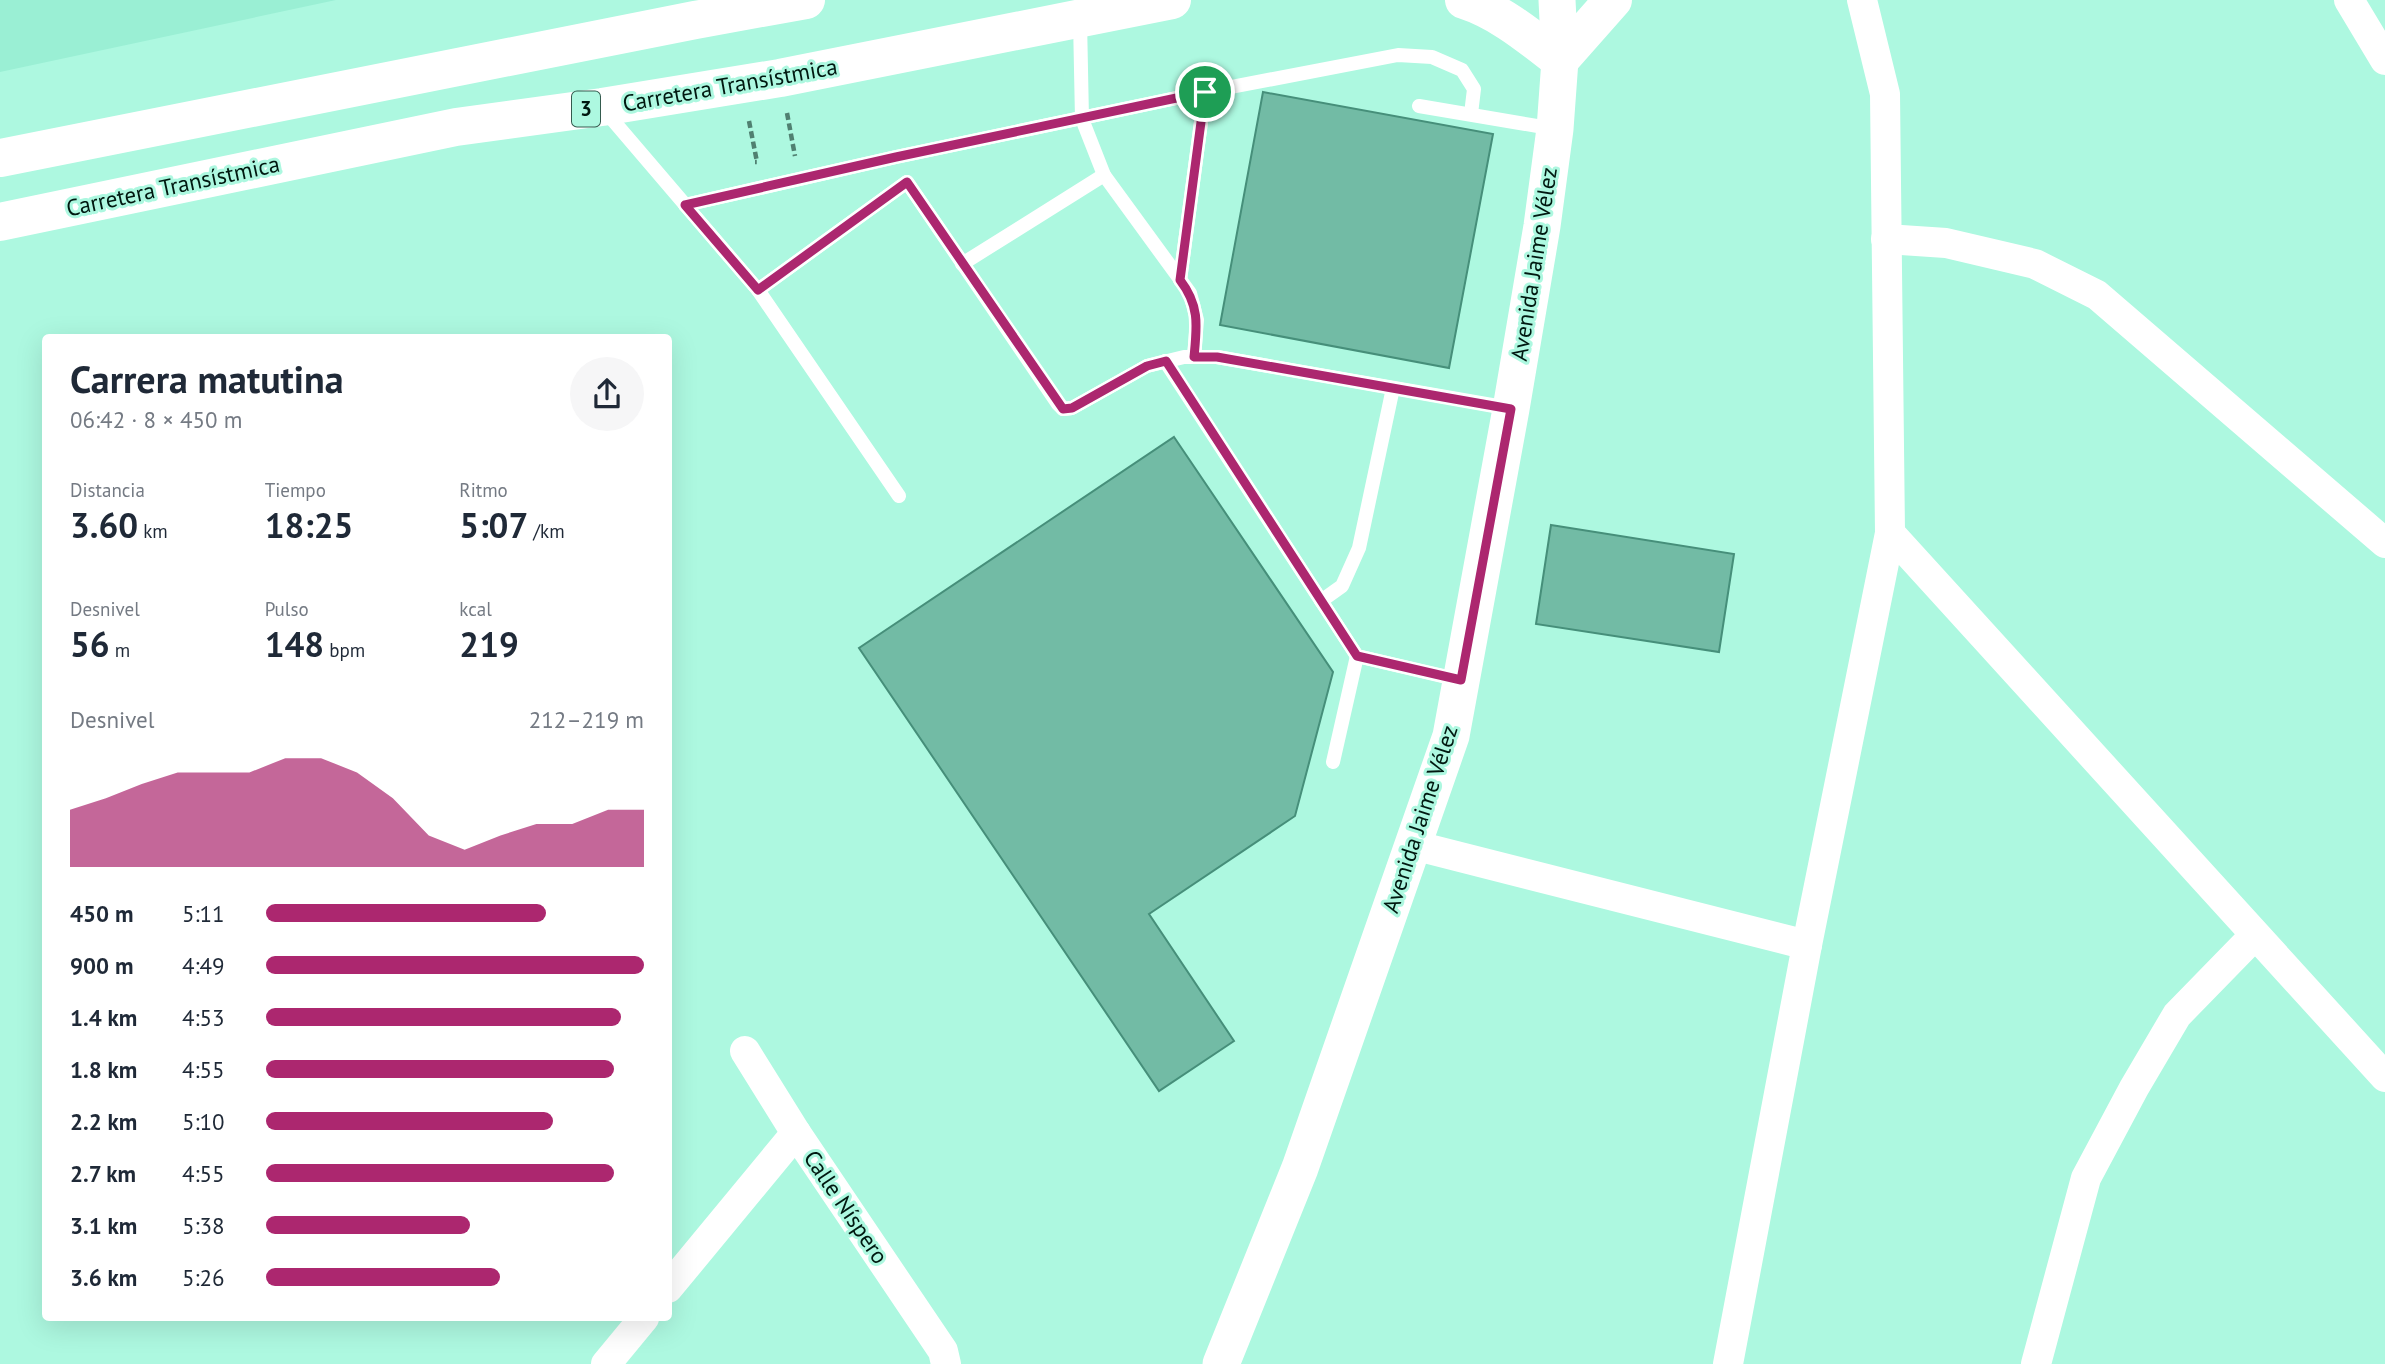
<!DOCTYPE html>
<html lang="es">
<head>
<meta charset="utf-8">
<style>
  body { margin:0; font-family:"PT Sans",sans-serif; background:#f6f6f7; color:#1f2937; height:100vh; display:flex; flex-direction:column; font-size:26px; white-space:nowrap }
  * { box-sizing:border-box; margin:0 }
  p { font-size:23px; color:#747a83 }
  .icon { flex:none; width:38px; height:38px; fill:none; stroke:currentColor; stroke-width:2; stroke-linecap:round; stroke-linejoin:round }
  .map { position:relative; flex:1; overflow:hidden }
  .sheet { position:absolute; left:42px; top:334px; width:630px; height:987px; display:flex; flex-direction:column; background:#fff; border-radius:7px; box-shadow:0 7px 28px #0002 }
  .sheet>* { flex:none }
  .pin { position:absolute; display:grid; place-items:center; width:60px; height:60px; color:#fff; margin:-30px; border:4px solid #fff; border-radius:50%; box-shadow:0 2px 7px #0007 }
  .round { display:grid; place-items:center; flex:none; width:74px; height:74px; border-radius:37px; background:#f6f6f7 }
  .overview { display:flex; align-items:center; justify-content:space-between; height:119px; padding:0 28px }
  h1 { font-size:38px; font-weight:700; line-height:52px }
  .stats { display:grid; grid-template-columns:repeat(3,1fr); gap:10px; height:119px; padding:7px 28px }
  .stats div { display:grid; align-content:center }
  .stats b { font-size:35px; font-weight:700 }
  .stats small { font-size:19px; font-weight:400 }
  .stats p { font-size:19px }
  .chart { height:196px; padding:14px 28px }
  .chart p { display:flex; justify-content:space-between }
  .chart svg { width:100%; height:126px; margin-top:7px; fill:#ac276f; opacity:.7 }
  ul { padding:0 28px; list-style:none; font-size:23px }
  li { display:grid; grid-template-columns:112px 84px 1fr; align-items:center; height:52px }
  li i { height:18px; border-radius:9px; background:#ac276f }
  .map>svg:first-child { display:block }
</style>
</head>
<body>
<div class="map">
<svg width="2385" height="1364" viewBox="0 0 2385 1364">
  <rect width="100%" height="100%" fill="#adf8e0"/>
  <path fill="#9aefd4" d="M0,0H336L0,72Z"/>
  <g fill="#72bba5" stroke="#468f7a" stroke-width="2">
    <path d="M1263,92L1493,134L1449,368L1220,325Z"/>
    <path d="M1174,437L1333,672L1295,816L1149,914L1234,1041L1159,1091L859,648Z"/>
    <path d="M1551,525L1734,554L1719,652L1536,624Z"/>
  </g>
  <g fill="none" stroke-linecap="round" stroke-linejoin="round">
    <g stroke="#508071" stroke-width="4.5" stroke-dasharray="7 3.5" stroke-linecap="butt">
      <path d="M787,113L795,156"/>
      <path d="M749,121L757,162H755"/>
    </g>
    <g stroke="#fff" stroke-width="14">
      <path d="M1080,20L1082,119L1104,175L1190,293L1197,320L1194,357"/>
      <path d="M1419,106L1555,129"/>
      <path d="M605,111L758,290L899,496"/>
      <path d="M685,205L896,157L1205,92L1398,55L1432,57L1462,70L1474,89L1471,114"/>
      <path d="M962,264L1104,175"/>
      <path d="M1180,280L1205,92"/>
      <path d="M758,290L907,182L1058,404L1063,409L1072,408L1147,366L1184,357H1217L1509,408"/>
      <path d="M1165,361L1357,656L1459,680"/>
      <path d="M1321,601L1342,586L1359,548L1393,388"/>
      <path d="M1333,762L1357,656"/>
    </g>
    <g stroke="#fff" stroke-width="30">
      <path d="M2349,0L2385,60"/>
      <path d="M1886,239L1946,243L2035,264L2097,295L2385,543"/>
      <path d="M1890,533L2385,1077"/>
      <path d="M1413,845L1807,945"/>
      <path d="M745,1051L796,1133L943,1351L946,1364"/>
      <path d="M668,1288L796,1133"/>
      <path d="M606,1364L644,1318"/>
      <path d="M1728,1364L1807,945L1890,533L1885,94L1862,0"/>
      <path d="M2036,1364L2086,1178L2134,1088L2177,1015L2255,935"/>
    </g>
    <path stroke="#fff" stroke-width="37" d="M1221,1364L1300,1168L1451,736L1511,409L1542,226L1555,129L1560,60L1557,0"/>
    <g stroke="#fff" stroke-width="38">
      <path d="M1464,0C1501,12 1530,37 1560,60L1613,0"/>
      <path d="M0,158L695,20L806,0"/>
      <path d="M0,222L456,127L602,107L780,78L1172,0"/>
    </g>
  </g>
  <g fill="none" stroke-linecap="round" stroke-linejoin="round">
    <defs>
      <path id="route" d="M1205,92L1180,280C1200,306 1197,326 1194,357H1217L1511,409L1461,680L1357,656L1166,361L1147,366L1072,408L1063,409L907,182L758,290L685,205L896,157Z"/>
    </defs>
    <use href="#route" stroke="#fff" stroke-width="14"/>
    <use href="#route" stroke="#ac276f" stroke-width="9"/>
  </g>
  <g text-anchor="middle" stroke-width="6" stroke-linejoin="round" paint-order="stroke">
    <rect fill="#adf8e0" stroke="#345b4e" stroke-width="2" x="572" y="91.5" width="28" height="35" rx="5"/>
    <g font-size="21" font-weight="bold" fill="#001810">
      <text x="586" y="116">3</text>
    </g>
    <g font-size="23" fill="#001810" stroke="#adf8e0">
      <text transform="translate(730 85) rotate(-10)" y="8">Carretera Transístmica</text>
      <text transform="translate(173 186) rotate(-12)" y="8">Carretera Transístmica</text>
      <text transform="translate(1534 264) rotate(-81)" y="8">Avenida Jaime Vélez</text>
      <text transform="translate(1420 819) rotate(-72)" y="8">Avenida Jaime Vélez</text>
      <text transform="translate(846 1207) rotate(56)" y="8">Calle Níspero</text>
    </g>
  </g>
</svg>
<div class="pin" style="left:1205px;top:92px;background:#1e9e55"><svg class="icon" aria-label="arrive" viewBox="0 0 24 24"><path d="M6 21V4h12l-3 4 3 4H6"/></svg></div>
<section class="sheet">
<div class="overview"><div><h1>Carrera matutina</h1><p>06:42 · 8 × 450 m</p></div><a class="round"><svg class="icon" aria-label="share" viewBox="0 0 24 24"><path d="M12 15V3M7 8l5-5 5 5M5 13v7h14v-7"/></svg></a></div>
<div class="stats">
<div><p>Distancia</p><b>3.60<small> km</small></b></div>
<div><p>Tiempo</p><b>18:25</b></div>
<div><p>Ritmo</p><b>5:07<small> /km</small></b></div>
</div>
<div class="stats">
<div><p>Desnivel</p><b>56<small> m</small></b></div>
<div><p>Pulso</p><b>148<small> bpm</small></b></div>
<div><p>kcal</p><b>219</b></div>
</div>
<div class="chart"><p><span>Desnivel</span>212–219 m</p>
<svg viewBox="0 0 160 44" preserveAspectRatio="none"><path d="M0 44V24L10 20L20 15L30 11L40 11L50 11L60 6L70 6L80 11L90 20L100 33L110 38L120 33L130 29L140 29L150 24L160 24V44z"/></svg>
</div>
<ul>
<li><b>450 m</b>5:11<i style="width:74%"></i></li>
<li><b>900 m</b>4:49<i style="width:100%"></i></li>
<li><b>1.4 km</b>4:53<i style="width:94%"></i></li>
<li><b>1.8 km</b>4:55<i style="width:92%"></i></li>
<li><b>2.2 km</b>5:10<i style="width:76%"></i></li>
<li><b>2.7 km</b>4:55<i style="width:92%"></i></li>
<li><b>3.1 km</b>5:38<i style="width:54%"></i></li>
<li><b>3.6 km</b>5:26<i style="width:62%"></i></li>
</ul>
</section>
</div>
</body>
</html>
